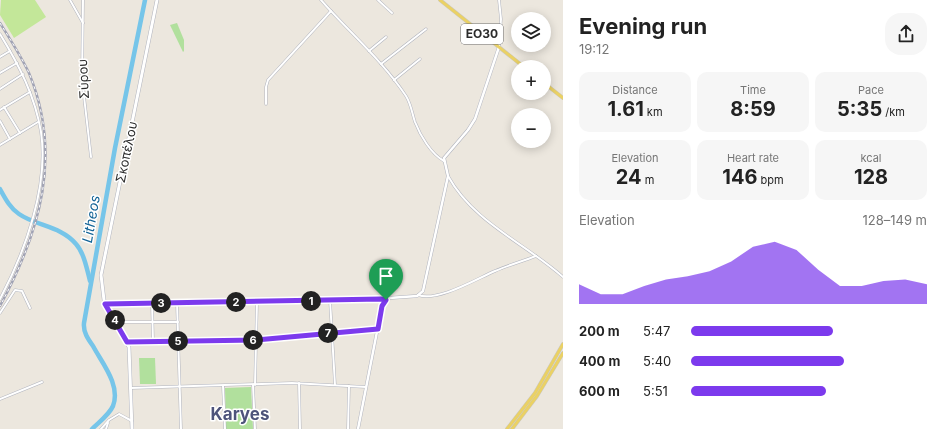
<!DOCTYPE html>
<html lang="en">
<head>
<meta charset="utf-8">
<style>
  body { margin:0; font-family:Inter,sans-serif; background:#f6f6f6; color:#222; height:100vh; display:flex; flex-direction:column; font-size:15px; white-space:nowrap }
  * { box-sizing:border-box; margin:0 }
  p { font-size:13px; color:#767676 }
  .icon { flex:none; width:22px; height:22px; fill:none; stroke:currentColor; stroke-width:2; stroke-linecap:round; stroke-linejoin:round }
  .map { position:relative; flex:1; overflow:hidden }
  .side { display:flex; flex-direction:column; background:#fff; width:380px }
  .side>* { flex:none }
  .fabs { position:absolute; left:511px; top:12px; display:grid; gap:8px }
  .fabs a { display:grid; place-items:center; width:40px; height:40px; border-radius:50%; background:#fff; box-shadow:0 2px 10px #0003; font-size:20px }
  .pin { position:absolute; display:grid; place-items:center; width:34px; height:34px; color:#fff; margin:-41px -17px; border-radius:50% 50% 50% 0; rotate:-45deg; box-shadow:0 0 4px #0007 }
  .pin .icon { rotate:45deg }
  .km { position:absolute; width:20px; height:20px; margin:-10px; border-radius:50%; background:#222; color:#fff; font-size:11px; line-height:20px; text-align:center }
  .round { display:grid; place-items:center; flex:none; width:42px; height:42px; border-radius:16px; background:#f6f6f6 }
  .headline { display:flex; align-items:center; justify-content:space-between; height:68px; padding:0 16px }
  h1 { font-size:22px; font-weight:700; line-height:30px }
  .metrics { display:grid; grid-template-columns:repeat(3,1fr); gap:6px; height:68px; padding:4px 16px }
  .metrics div { display:grid; align-content:center; border-radius:10px; background:#f6f6f6; text-align:center }
  .metrics b { font-size:20px; font-weight:700 }
  .metrics small { font-size:11px; font-weight:400 }
  .metrics p { font-size:11px }
  .chart { height:112px; padding:8px 16px }
  .chart p { display:flex; justify-content:space-between }
  .chart svg { width:100%; height:72px; margin-top:4px; fill:#7c3aed; opacity:.7 }
  ul { padding:0 16px; list-style:none; font-size:13px }
  li { display:grid; grid-template-columns:64px 48px 1fr; align-items:center; height:30px }
  li i { height:10px; border-radius:5px; background:#7c3aed }
  main { display:flex; flex:1; min-height:0 }
  .map>svg:first-child { display:block }
</style>
</head>
<body>
<main>
<div class="map">
<svg width="563" height="429" viewBox="0 0 563 429">
  <rect width="100%" height="100%" fill="#ece7de"/>
  <g fill="#b1e09d">
    <path d="M177,23L184,40V51L183,52L170,25Z"/>
    <path d="M139,358H155L156,384H140Z"/>
    <path d="M251,387L253,429H226L225,388Z"/>
  </g>
  <path fill="#c3e799" d="M1,0H35L46,17L14,38L0,15Z"/>
  <g fill="none" stroke-linecap="round" stroke-linejoin="round">
    <g stroke="#76c5e9" stroke-width="4.5">
      <path d="M0,189C5,198 10,208 19,214C36,226 61,226 76,244C84,253 87,269 90,281"/>
      <path d="M92,429C99,422 109,415 113,406C121,385 102,363 93,346C88,339 83,332 84,323L115,148L145,0"/>
    </g>
    <defs>
      <g id="minor">
        <path d="M70,0L83,23"/>
        <path d="M83,0L82,79L91,157"/>
        <path d="M321,0C349,32 382,60 406,96C411,104 412,113 415,122C420,135 431,154 444,161"/>
        <path d="M378,0L392,13"/>
        <path d="M0,34C19,65 35,96 41,132C49,186 25,252 0,299"/>
        <path d="M499,47L501,19L499,0"/>
        <path d="M369,51L386,37"/>
        <path d="M0,57L10,51"/>
        <path d="M381,64L426,29"/>
        <path d="M0,73L17,63"/>
        <path d="M394,80L420,59"/>
        <path d="M0,89L23,74"/>
        <path d="M266,104V87L268,80L331,11"/>
        <path d="M4,107L20,133"/>
        <path d="M0,110L30,92"/>
        <path d="M0,121L10,139"/>
        <path d="M0,145L38,122"/>
        <path d="M448,176C474,223 525,243 563,277"/>
        <path d="M418,295C438,302 476,279 495,271C509,265 523,261 536,256"/>
        <path d="M330,300L335,385"/>
        <path d="M152,303L153,341"/>
        <path d="M177,303L181,429"/>
        <path d="M0,313L15,290L22,291L30,308"/>
        <path d="M116,322H178"/>
        <path d="M127,342L256,340L378,329"/>
        <path d="M299,383L300,429"/>
        <path d="M253,385L255,429"/>
        <path d="M255,385L257,302"/>
        <path d="M223,386L225,429"/>
        <path d="M131,388L292,383L366,387"/>
        <path d="M0,399L42,382"/>
        <path d="M101,429L109,420L119,414L132,421"/>
        <path d="M106,429L108,423"/>
        <path d="M348,429L349,386"/>
      </g>
      <g id="tertiary">
        <path d="M105,304L386,300"/>
        <path d="M358,429L382,306L389,298L417,296L423,291L448,176L444,158L468,130L475,119L499,47"/>
      </g>
      <path id="secondary" d="M132,429L129,347L104,300L101,275L157,0"/>
      <g id="primary">
        <path d="M440,0L524,67"/>
        <path d="M544,83L563,98"/>
        <path d="M507,429L535,393L563,344"/>
        <path d="M512,429L537,396L563,353"/>
      </g>
    </defs>
    <use href="#minor" stroke="#b1b4be" stroke-width="3"/>
    <use href="#tertiary" stroke="#b1b4be" stroke-width="3.5"/>
    <use href="#secondary" stroke="#b1b4be" stroke-width="4"/>
    <use href="#primary" stroke="#c8c8c8" stroke-width="4"/>
    <use href="#minor" stroke="#fff" stroke-width="2"/>
    <use href="#tertiary" stroke="#fff" stroke-width="2.5"/>
    <use href="#secondary" stroke="#fff" stroke-width="3"/>
    <use href="#primary" stroke="#ead165" stroke-width="3"/>
    <defs>
      <path id="rail" d="M0,23C10,39 21,56 29,73C63,155 40,232 0,306"/>
    </defs>
    <use href="#rail" stroke="#a1a3b4" stroke-width="2.5"/>
    <use href="#rail" stroke="#fff" stroke-width="1" stroke-dasharray="3" stroke-linecap="butt"/>
  </g>
  <g fill="none" stroke-linecap="round" stroke-linejoin="round">
    <defs>
      <path id="route" d="M381,299L386,300L382,306L378,329L256,340L127,342L105,304Z"/>
    </defs>
    <use href="#route" stroke="#fff" stroke-width="8"/>
    <use href="#route" stroke="#7c3aed" stroke-width="5"/>
  </g>
  <g text-anchor="middle" stroke-width="3" stroke-linejoin="round" paint-order="stroke">
    <rect fill="#fff" stroke="#6b6b6b" stroke-width="1" x="461" y="24" width="42" height="20" rx="3"/>
    <g font-size="12" font-weight="bold" fill="#2b2b2b">
      <text x="482" y="38">ΕΟ30</text>
    </g>
    <g font-size="13" fill="#2b2b2b" stroke="#fff">
      <text transform="translate(83 79) rotate(-93)" y="5">Σύρου</text>
      <text transform="translate(126 152) rotate(-78)" y="5">Σκοπέλου</text>
    </g>
    <g font-size="14" font-style="italic" fill="#146496" stroke="#fff">
      <text transform="translate(91 219) rotate(-80)" y="5">Litheos</text>
    </g>
    <g font-size="17" font-weight="bold" fill="#4d537a" stroke="#fff">
      <text x="240" y="420">Karyes</text>
    </g>
  </g>
</svg>
<div class="fabs">
<a><svg class="icon" aria-label="layers" viewBox="0 0 24 24"><path d="M12 4l9 5-9 5-9-5zM3 14l9 5 9-5"/></svg></a>
<a>+</a>
<a>−</a>
</div>
<div class="pin" style="left:386px;top:300px;background:#1e9e55"><svg class="icon" aria-label="arrive" viewBox="0 0 24 24"><path d="M6 21V4h12l-3 4 3 4H6"/></svg></div>
<b class="km" style="left:311px;top:301px">1</b>
<b class="km" style="left:236px;top:302px">2</b>
<b class="km" style="left:161px;top:303px">3</b>
<b class="km" style="left:115px;top:320px">4</b>
<b class="km" style="left:178px;top:341px">5</b>
<b class="km" style="left:253px;top:340px">6</b>
<b class="km" style="left:328px;top:333px">7</b>
</div>
<section class="side">
<div class="headline"><div><h1>Evening run</h1><p>19:12</p></div><a class="round"><svg class="icon" aria-label="share" viewBox="0 0 24 24"><path d="M12 15V3M7 8l5-5 5 5M5 13v7h14v-7"/></svg></a></div>
<div class="metrics">
<div><p>Distance</p><b>1.61<small> km</small></b></div>
<div><p>Time</p><b>8:59</b></div>
<div><p>Pace</p><b>5:35<small> /km</small></b></div>
</div>
<div class="metrics">
<div><p>Elevation</p><b>24<small> m</small></b></div>
<div><p>Heart rate</p><b>146<small> bpm</small></b></div>
<div><p>kcal</p><b>128</b></div>
</div>
<div class="chart"><p><span>Elevation</span>128–149 m</p>
<svg viewBox="0 0 160 44" preserveAspectRatio="none"><path d="M0 44V32L10 38L20 38L30 33L40 29L50 27L60 24L70 18L80 9L90 6L100 11L110 23L120 33L130 33L140 30L150 29L160 32V44z"/></svg>
</div>
<ul>
<li><b>200 m</b>5:47<i style="width:60%"></i></li>
<li><b>400 m</b>5:40<i style="width:65%"></i></li>
<li><b>600 m</b>5:51<i style="width:57%"></i></li>
</ul>
</section>
</main>
</body>
</html>
